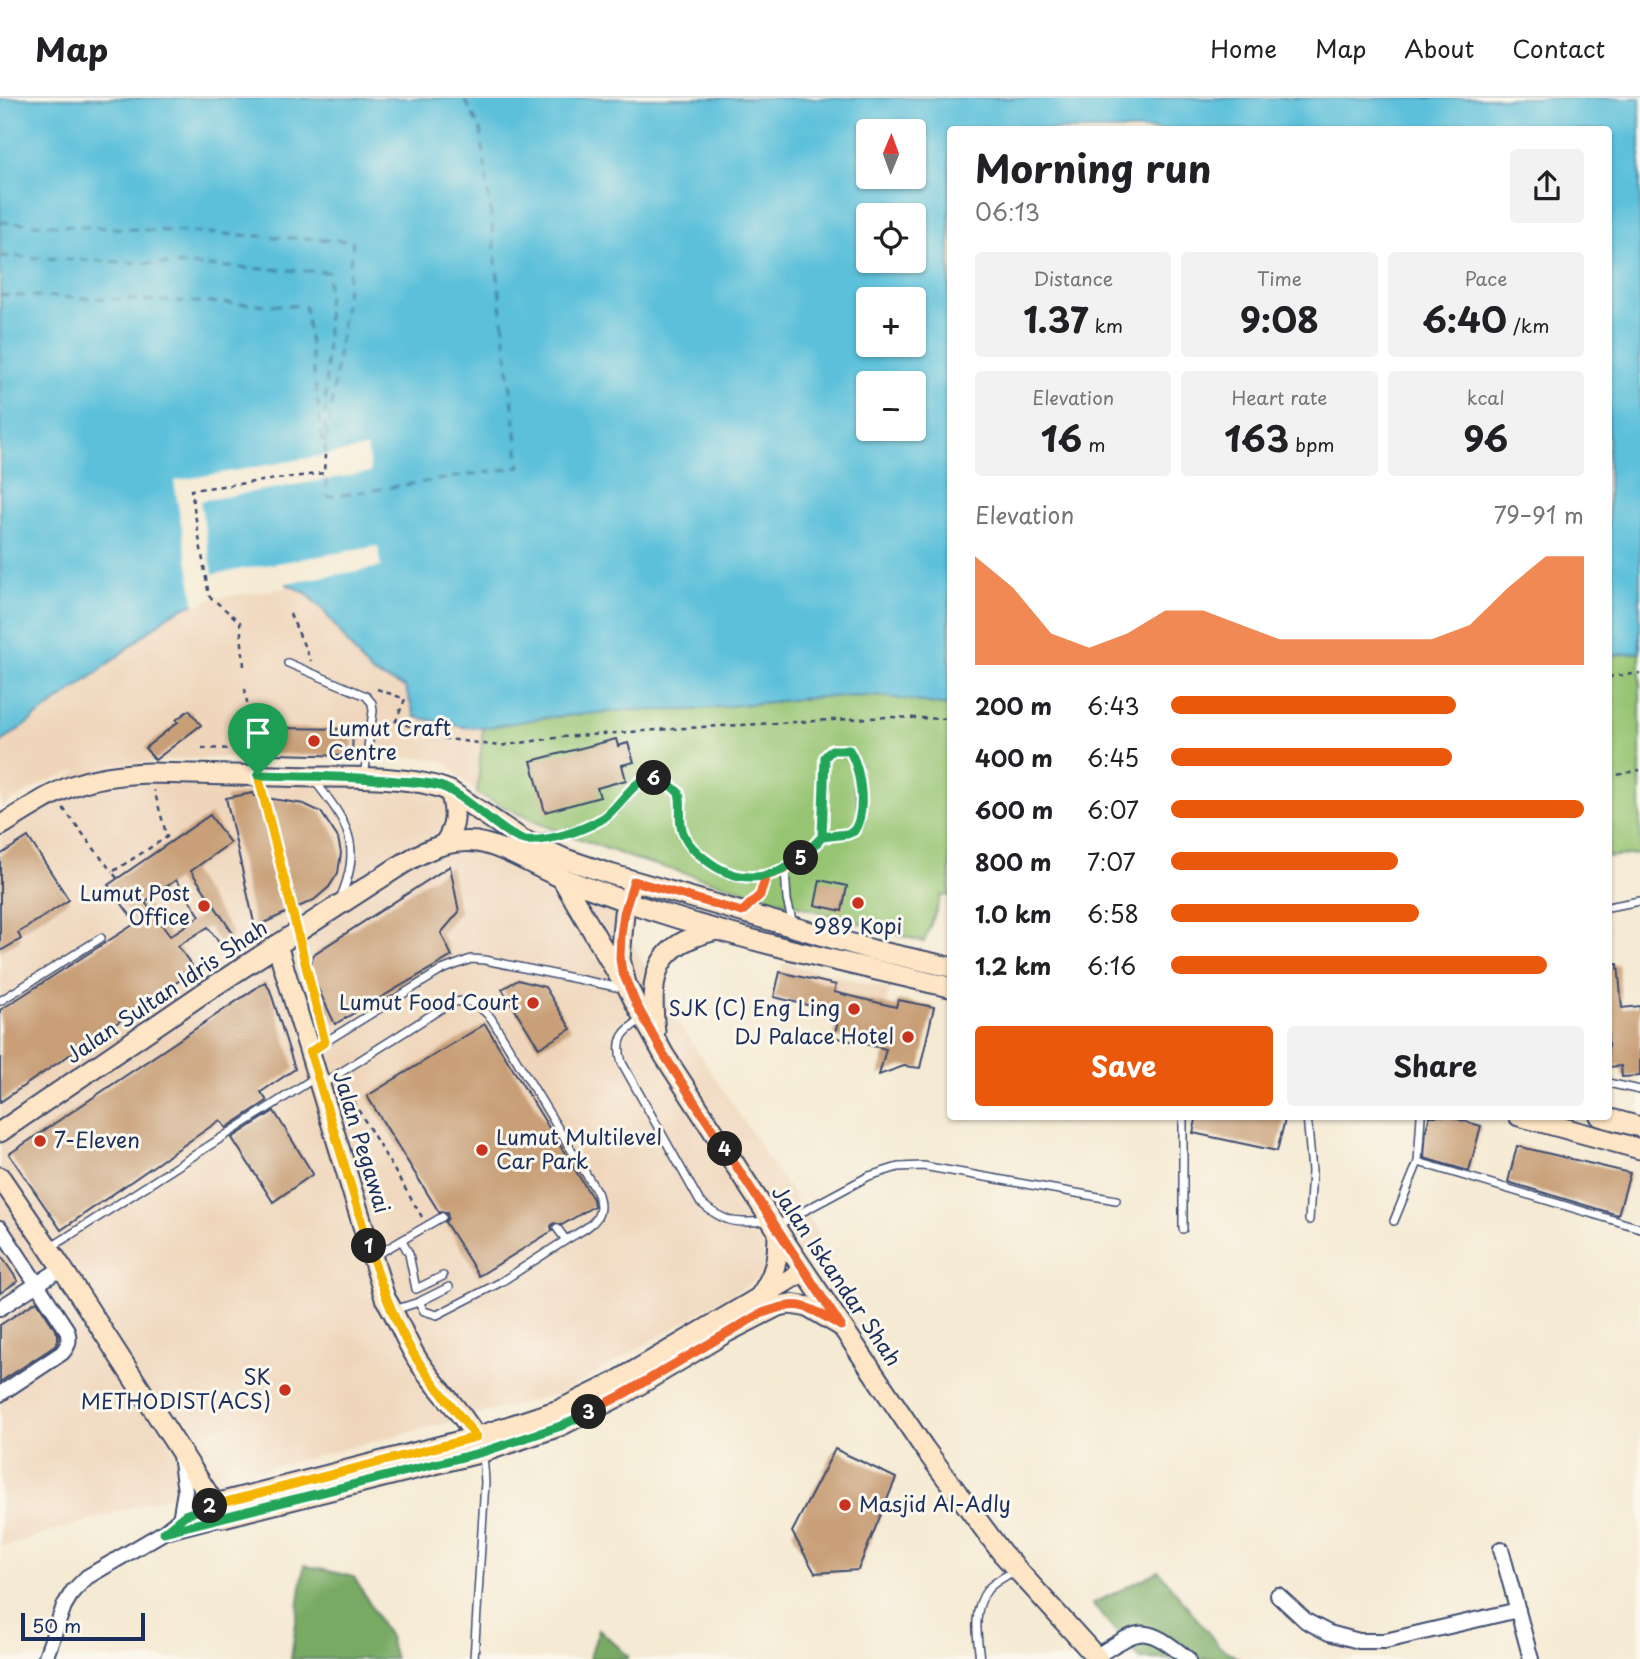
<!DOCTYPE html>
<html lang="en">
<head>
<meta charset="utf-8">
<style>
  body { margin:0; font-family:"Playpen Sans",sans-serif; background:#f2f2f2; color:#202124; height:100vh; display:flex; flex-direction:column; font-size:26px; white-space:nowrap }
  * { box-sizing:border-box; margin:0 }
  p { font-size:23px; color:#757577 }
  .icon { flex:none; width:38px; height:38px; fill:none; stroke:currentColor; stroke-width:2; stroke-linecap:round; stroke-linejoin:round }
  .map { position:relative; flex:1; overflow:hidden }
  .panel { position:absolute; left:947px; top:28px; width:665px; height:994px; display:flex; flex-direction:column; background:#fff; border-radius:7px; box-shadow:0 2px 5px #0004 }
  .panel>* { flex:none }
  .needle { width:46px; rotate:1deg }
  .controls { position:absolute; left:856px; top:21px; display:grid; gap:14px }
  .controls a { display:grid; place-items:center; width:70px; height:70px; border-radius:7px; background:#fff; box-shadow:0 2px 5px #0004; font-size:35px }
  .scale { position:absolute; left:21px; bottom:18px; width:124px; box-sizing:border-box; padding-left:7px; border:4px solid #1b2f5e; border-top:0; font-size:19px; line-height:24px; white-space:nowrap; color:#1b2f5e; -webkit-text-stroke:5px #fbf7ec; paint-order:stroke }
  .pin { position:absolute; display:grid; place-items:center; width:60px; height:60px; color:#fff; margin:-72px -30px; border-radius:50% 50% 50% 0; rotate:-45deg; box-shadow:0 0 7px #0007 }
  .pin .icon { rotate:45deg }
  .km { position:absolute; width:35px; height:35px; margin:-18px; border-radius:50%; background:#222; color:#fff; font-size:19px; line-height:35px; text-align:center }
  .round { display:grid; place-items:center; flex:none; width:74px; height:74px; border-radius:7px; background:#f2f2f2 }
  .headline { display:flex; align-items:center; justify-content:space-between; height:119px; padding:0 28px }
  h1 { font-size:38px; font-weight:700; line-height:52px }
  .stats { display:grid; grid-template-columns:repeat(3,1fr); gap:10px; height:119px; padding:7px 28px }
  .stats div { display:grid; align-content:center; border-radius:7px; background:#f2f2f2; text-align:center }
  .stats b { font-size:35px; font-weight:700 }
  .stats small { font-size:19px; font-weight:400 }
  .stats p { font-size:19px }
  .chart { height:196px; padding:14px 28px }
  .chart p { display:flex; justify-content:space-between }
  .chart svg { width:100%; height:126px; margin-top:7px; fill:#ea580c; opacity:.7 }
  .action { display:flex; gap:14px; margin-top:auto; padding:14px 28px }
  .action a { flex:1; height:80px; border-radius:7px; background:#ea580c; color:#fff; font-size:28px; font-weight:700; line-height:80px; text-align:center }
  .action a+a { background:#f2f2f2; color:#202124 }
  ul { padding:0 28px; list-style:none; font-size:23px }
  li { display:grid; grid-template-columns:112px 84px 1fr; align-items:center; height:52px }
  li i { height:18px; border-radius:9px; background:#ea580c }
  header { display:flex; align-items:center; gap:42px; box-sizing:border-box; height:98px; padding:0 35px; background:#fff; border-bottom:2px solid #e0e0e0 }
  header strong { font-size:33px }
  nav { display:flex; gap:38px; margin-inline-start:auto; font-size:24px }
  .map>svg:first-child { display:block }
</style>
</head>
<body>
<header>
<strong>Map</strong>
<nav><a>Home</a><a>Map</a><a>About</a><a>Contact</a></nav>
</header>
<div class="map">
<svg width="1640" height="1561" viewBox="0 0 1640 1561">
  <rect width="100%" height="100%" fill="#fbf7ec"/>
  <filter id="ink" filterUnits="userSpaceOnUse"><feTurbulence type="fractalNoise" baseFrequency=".0143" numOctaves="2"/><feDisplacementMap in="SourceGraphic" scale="14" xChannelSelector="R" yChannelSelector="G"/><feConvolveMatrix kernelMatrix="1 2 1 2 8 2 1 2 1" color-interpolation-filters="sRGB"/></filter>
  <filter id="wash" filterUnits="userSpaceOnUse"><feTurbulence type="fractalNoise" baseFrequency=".00686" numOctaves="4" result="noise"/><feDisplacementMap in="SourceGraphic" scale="28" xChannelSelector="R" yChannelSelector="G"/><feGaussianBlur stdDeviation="1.57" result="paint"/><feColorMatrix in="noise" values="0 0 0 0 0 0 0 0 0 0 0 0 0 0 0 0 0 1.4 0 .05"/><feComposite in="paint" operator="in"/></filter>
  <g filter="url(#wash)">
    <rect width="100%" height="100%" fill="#f5ead3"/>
    <g fill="#efd6bb">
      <path d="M285,485L307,495L323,512L373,576L405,589L415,619L464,629L483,630L477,696L445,664L427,660H192L97,669L429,674L577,751L675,919L823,1143L562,1295L226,1381L8,1447L0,1448V719L82,671L43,685L0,710V645L98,574L170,516L209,498Z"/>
      <path d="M783,865L889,891L876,949L868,947L840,915L774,899Z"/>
    </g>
    <g fill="#96c472" stroke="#587a68" stroke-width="2">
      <path d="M1640,554V756L1608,759V558Z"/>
      <path d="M882,598L950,608V798L942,797L924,844L635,761L542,727L477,696L483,630L542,620L628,612H690L819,599Z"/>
    </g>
    <g fill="#78aa64" stroke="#4a6c61" stroke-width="2">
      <path d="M304,1467L354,1479L389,1539L395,1561H291Z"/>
      <path d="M1159,1473L1219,1548L1239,1561H1140L1092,1506Z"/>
      <path d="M599,1531L628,1558V1561H589Z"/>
    </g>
    <path fill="#5cc0da" stroke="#3c789c" stroke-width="2" fill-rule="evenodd" d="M0,0H1640V554L1608,558V32H950V608L882,598L819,599L690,612H627L542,620L483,630L464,629L415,619L405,589L373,576L362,564L323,512L306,495L285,485L209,498L170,516L98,574L0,645ZM868,33H914V79H868ZM868,117H914V163H868ZM868,201H914V247H868ZM868,285H914V331H868Z"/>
    <path fill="#f5ead3" d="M367,350L371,374L200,403L213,476L378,448L381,469L286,485V490L210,501L195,508L174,383Z"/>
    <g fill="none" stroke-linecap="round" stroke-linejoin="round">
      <g stroke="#2e5a83" stroke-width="2" stroke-dasharray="9 7" stroke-linecap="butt">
        <path d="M0,124L353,143L325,357"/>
        <path d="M0,158L328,174L325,346"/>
        <path d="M0,197L305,208L324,352"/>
        <path d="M326,381L328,399L520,369L481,33L464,0"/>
      </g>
    </g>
    <g id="blocks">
      <g fill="#c89f77" fill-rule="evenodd">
        <path d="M189,612L201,627L155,662L145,650L178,624L176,622Z"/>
        <path d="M276,630L353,631L352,658L275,656Z"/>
        <path d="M616,641L618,648L628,645L634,664L622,667L626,682L597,690L600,699L545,714L531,663Z"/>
        <path d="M253,695L254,698L304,706L321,714L338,740L341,755L338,775L329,789L314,802L255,829L226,700Z"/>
        <path d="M210,717L230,745L191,773L234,837L220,846L208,829L178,848L195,872L0,1004V912L136,825L108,787ZM176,782L200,818L170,838L145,804Z"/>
        <path d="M28,739L69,802L18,835L21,841L0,853V757Z"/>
        <path d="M450,768L459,814L441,835L452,858L335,926L309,872L314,856Z"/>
        <path d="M820,782L847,788L842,813L815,807Z"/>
        <path d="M1618,866L1622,910L1640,908V978L1622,979L1621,968L1608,969V867Z"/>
        <path d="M780,874L836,887L834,894L896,909L898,902L934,909L920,970L904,968L879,977L886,951L834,939L840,915L774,899Z"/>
        <path d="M518,882L545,889L571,931L539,950L502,891Z"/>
        <path d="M265,884L270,892L295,971L261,994L267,1003L226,1030L220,1022L61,1132L9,1056Z"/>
        <path d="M485,926L593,1101L594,1108L562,1127L554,1125L551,1128L552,1133L479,1178L445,1124L448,1120L447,1115L439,1114L367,998Z"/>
        <path d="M274,1013L313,1076L273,1104L232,1040Z"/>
        <path d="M1197,1018H1286L1277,1053L1193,1035Z"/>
        <path d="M1430,1018H1447L1481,1028L1469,1073L1424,1060L1426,1032Z"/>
        <path d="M1517,1048L1630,1075L1618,1117L1508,1084Z"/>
        <path d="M0,1156L18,1183L0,1195Z"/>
        <path d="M37,1203L58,1236V1243L55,1248L0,1284V1227Z"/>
        <path d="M835,1351L896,1380L858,1472L815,1475L792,1434Z"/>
      </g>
    </g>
  </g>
  <g filter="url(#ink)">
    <use href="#blocks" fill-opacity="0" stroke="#3c4b70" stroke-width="2"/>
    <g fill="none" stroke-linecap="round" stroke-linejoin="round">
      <defs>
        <g id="lane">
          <path d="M288,565L366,598L372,605L373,613L364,679"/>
          <path d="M314,682C348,725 363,747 340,801"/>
          <path d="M534,741C561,738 592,731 613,713C627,701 632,685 650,679L668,685L679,695L683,737L699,757L714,769L741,780L772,777L796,764L813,750L822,739L826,659L832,652H849L859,670V726C850,739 836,738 822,739"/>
          <path d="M785,771L787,802L793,826"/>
          <path d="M1608,809L1640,803"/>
          <path d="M745,812L760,797L766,778"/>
          <path d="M0,903L101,840"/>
          <path d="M643,920C623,934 615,940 622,965L700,1104C724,1125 736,1126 767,1123"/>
          <path d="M312,952L442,872L471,861L485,862L626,891"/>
          <path d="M1608,985L1640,992"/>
          <path d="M321,987L450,905C469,900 477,905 491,920L597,1094C608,1123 587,1129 566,1142L557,1130"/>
          <path d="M1307,1018L1312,1073L1309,1122"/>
          <path d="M1421,1018L1418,1064L1640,1130"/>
          <path d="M1394,1123L1418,1064"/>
          <path d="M776,1128L869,1078L898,1069L923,1068L1116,1102"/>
          <path d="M1183,1131V1018"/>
          <path d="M402,1143L409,1156L416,1191L443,1178"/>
          <path d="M50,1150L316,979"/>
          <path d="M373,1159L442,1119"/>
          <path d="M419,1204L424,1213L437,1217L501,1184L566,1142"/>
          <path d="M394,1212L419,1204L449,1189"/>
          <path d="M474,1561L485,1384L483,1355"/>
          <path d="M980,1561C977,1538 972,1511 988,1491C995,1483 1007,1478 1015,1472"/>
        </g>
        <g id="street">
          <path d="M0,1130L67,1232C70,1242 69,1247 62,1255L0,1296"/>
          <path d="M0,1210L62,1170"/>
          <path d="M180,1422L185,1393L180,1357"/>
          <path d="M169,1433L223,1419"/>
          <path d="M1501,1451L1531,1561"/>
          <path d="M1278,1497L1306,1523L1329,1535L1359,1543H1385L1518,1512"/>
          <path d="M1095,1559C1142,1530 1143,1525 1188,1561"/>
          <path d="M45,1561L64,1508L73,1493L87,1479L164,1434L185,1417L215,1406"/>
        </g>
        <g id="secondary">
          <path d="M0,728C57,692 80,677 150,675C205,676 261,678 317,679C356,679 415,678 450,693L523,742L565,761L610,776L873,852L950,869"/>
          <path d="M444,746C457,728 456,714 450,693"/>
          <path d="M561,779L619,878"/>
          <path d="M630,794L624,815L620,861L626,886L636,906L664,957L789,1150L924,1350L1002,1455L1098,1561"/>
          <path d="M277,847L385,1200C399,1221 406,1246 421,1267C440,1294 466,1318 480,1347"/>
          <path d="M655,934C649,875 655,846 717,832"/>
          <path d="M1519,1018L1640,1051"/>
          <path d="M1600,1018L1640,1029"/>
          <path d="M0,1034L202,896L393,772C418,756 445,740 477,744C506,749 533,768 560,779C582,788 604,795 625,803C731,840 841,864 950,889"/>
          <path d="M0,1079L62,1170L223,1419L483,1354L560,1328L622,1297L727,1234L778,1208L790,1206L809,1209L841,1228"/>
          <path d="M760,1198C776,1175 778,1161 778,1133"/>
          <path d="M215,1406L476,1339L559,1312L614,1285L804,1173"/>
        </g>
      </defs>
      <use href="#lane" stroke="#3c4b70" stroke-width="10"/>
      <use href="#street" stroke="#3c4b70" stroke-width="18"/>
      <use href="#secondary" stroke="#3c4b70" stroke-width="23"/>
      <g stroke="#3c4b70" stroke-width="2.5" stroke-dasharray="5 5" stroke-linecap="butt">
        <path d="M290,516L311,563"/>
        <path d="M244,568L240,524L209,498L191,392L324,375L325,357"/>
        <path d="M1608,579L1640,575"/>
        <path d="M245,591L255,659"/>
        <path d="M377,591L405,601L396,623L383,626"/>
        <path d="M396,623L441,640L499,648L562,639L685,630L888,619L950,621"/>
        <path d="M202,650L275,652"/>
        <path d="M1608,679L1640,672"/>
        <path d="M263,697L291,816"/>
        <path d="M63,710L112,774"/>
        <path d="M117,780L112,774L167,739L154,692"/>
        <path d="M301,853L310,887"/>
        <path d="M343,986L422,1119"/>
      </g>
      <use href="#lane" stroke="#fff" stroke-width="7"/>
      <use href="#street" stroke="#fff" stroke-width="14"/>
      <use href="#secondary" stroke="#fee5c5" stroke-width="19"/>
    </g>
  </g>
  <g fill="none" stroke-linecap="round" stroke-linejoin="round" filter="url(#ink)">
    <defs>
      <path id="split-1" d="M258,677L325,944L310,954L369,1148"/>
      <path id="split-2" d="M210,1408L476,1339C451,1305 419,1272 401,1233C388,1206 378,1178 369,1148"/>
      <path id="split-3" d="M210,1408L185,1417L164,1434L483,1354L561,1328L589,1314"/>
      <path id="split-4" d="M589,1314L622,1297L758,1217C799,1200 805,1207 841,1228L725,1051"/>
      <path id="split-5" d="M725,1051L664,957L636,906L622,873L620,861L621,837L624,815L634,783L742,814L760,797L766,778L785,771L801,760"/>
      <path id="split-6" d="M654,680L668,685L679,695C683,708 677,724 684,737C688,747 697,755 705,761C747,795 791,777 822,739L847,736L854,733C867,714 861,671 849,652H832L825,659L822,739L801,760"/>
      <path id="split-7" d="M258,677C305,678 351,678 397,683C411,684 426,684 440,688C466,696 505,740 525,742C549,744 581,733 602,721C619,711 635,677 654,680"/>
    </defs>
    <use href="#split-1" stroke="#fff" stroke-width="14"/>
    <use href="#split-2" stroke="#fff" stroke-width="14"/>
    <use href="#split-3" stroke="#fff" stroke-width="14"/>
    <use href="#split-4" stroke="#fff" stroke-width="14"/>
    <use href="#split-5" stroke="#fff" stroke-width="14"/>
    <use href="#split-6" stroke="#fff" stroke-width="14"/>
    <use href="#split-7" stroke="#fff" stroke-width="14"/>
    <use href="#split-1" stroke="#f5b400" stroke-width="9"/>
    <use href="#split-2" stroke="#f5b400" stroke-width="9"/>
    <use href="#split-3" stroke="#22a559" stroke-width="9"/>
    <use href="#split-4" stroke="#f0652b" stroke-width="9"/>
    <use href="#split-5" stroke="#f0652b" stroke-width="9"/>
    <use href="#split-6" stroke="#22a559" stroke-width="9"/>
    <use href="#split-7" stroke="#22a559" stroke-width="9"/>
  </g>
  <g fill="#c8321e" stroke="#fbf7ec" stroke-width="2.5">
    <circle cx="314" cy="643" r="7"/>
    <circle cx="858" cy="805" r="7"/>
    <circle cx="204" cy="808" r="7"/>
    <circle cx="533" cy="905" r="7"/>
    <circle cx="854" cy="911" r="7"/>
    <circle cx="908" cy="939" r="7"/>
    <circle cx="40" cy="1043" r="7"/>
    <circle cx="482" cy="1052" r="7"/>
    <circle cx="285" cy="1292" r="7"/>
    <circle cx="845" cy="1407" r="7"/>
  </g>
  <g text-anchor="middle" stroke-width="6" stroke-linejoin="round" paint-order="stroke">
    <g font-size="21" fill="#1b2f5e" stroke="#fbf7ec" text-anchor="end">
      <text x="328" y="638" text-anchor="start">Lumut Craft<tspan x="328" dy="24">Centre</tspan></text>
      <text x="190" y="803">Lumut Post<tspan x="190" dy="24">Office</tspan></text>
      <text x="858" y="836" text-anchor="middle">989 Kopi</text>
      <text x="519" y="912">Lumut Food Court</text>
      <text x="840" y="918">SJK (C) Eng Ling</text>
      <text x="894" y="946">DJ Palace Hotel</text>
      <text x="496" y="1047" text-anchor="start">Lumut Multilevel<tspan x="496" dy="24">Car Park</tspan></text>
      <text x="54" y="1050" text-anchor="start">7-Eleven</text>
      <text x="271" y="1287">SK<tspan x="271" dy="24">METHODIST(ACS)</tspan></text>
      <text x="859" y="1414" text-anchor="start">Masjid Al-Adly</text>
    </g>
    <g font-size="21" fill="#1b2f5e" stroke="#fbf7ec">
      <text transform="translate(167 894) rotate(-34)" y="7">Jalan Sultan Idris Shah</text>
      <text transform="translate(361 1044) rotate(73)" y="7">Jalan Pegawai</text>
      <text transform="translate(836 1178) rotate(56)" y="7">Jalan Iskandar Shah</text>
    </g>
  </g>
</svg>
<div class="controls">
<a><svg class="needle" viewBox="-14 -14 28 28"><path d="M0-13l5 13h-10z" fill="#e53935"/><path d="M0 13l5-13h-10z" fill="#757577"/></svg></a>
<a><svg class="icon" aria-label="locate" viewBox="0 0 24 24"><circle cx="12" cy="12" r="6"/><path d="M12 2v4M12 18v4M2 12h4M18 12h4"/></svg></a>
<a>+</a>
<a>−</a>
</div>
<div class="scale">50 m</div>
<div class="pin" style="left:258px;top:677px;background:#1e9e55"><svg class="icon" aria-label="arrive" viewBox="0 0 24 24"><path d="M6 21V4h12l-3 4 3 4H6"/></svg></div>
<b class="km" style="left:369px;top:1148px">1</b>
<b class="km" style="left:210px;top:1408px">2</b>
<b class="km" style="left:589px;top:1314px">3</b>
<b class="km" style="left:725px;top:1051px">4</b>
<b class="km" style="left:801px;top:760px">5</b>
<b class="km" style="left:654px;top:680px">6</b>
<section class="panel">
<div class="headline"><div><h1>Morning run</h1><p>06:13</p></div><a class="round"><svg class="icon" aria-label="share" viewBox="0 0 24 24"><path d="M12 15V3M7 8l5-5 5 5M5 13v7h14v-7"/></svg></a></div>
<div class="stats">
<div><p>Distance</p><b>1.37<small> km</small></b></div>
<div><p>Time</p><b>9:08</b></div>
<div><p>Pace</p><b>6:40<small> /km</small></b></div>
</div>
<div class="stats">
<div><p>Elevation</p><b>16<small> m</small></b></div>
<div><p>Heart rate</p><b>163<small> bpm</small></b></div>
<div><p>kcal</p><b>96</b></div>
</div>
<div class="chart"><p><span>Elevation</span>79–91 m</p>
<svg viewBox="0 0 160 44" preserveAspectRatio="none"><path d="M0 44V6L10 17L20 33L30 38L40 33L50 25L60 25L70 30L80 35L90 35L100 35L110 35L120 35L130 30L140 17L150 6L160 6V44z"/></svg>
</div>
<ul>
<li><b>200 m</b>6:43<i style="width:69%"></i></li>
<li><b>400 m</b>6:45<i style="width:68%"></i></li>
<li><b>600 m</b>6:07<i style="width:100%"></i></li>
<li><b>800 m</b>7:07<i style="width:55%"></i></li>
<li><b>1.0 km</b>6:58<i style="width:60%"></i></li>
<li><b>1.2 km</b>6:16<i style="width:91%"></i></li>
</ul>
<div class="action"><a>Save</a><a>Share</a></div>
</section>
</div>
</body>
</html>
